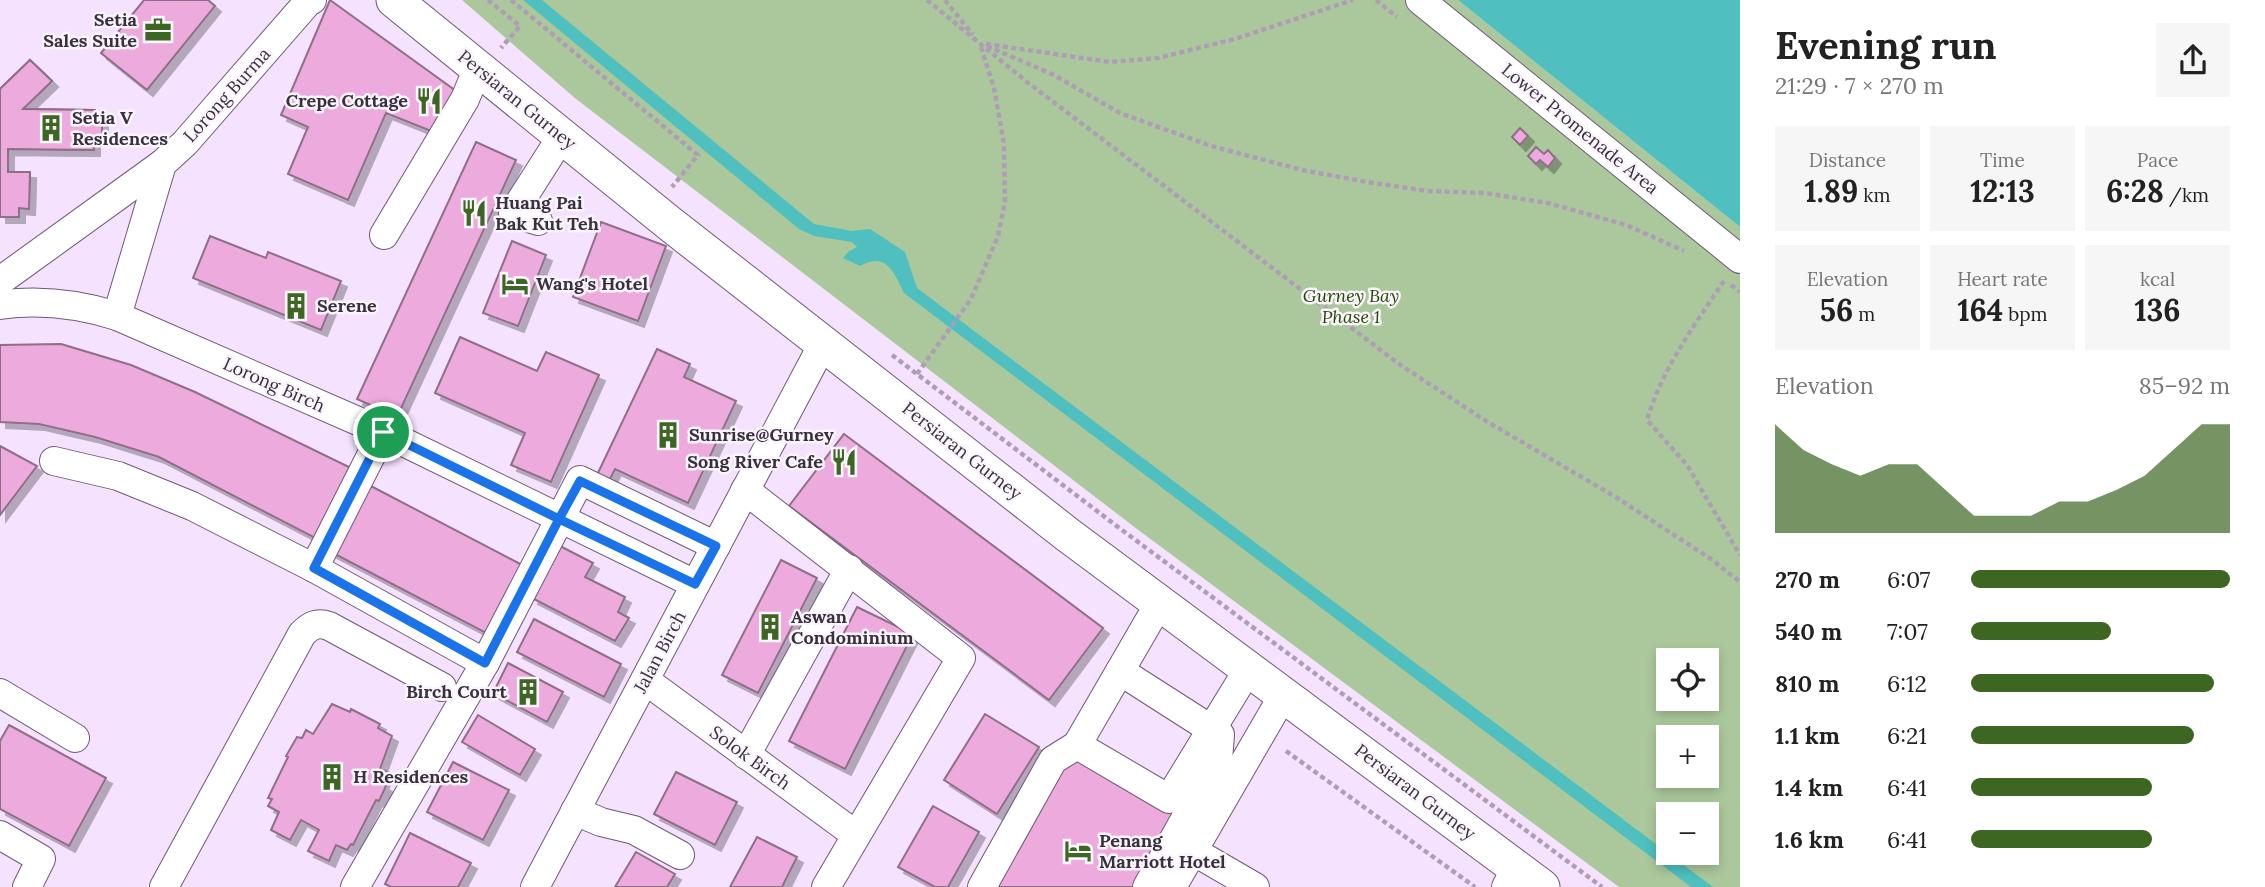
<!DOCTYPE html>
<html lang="en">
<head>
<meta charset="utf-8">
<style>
  body { margin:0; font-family:Lora,serif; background:#f6f6f6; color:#222; height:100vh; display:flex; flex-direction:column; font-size:26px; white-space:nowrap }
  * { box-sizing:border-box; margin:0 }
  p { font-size:23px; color:#767676 }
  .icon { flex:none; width:38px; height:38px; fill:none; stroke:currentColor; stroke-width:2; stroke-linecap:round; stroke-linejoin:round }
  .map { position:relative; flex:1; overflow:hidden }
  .sheet { display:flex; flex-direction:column; background:#fff; width:525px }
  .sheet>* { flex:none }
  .tools { position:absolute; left:1656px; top:648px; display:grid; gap:14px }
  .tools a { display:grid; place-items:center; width:63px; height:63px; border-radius:0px; background:#fff; box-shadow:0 4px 10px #0003; font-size:35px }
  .pin { position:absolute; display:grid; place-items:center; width:60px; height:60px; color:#fff; margin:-30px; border:4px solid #fff; border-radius:50%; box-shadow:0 2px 7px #0007 }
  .round { display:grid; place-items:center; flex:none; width:74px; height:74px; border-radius:0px; background:#f6f6f6 }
  .head { display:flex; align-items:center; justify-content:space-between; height:119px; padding:0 35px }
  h1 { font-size:38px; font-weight:700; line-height:52px }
  .figures { display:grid; grid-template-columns:repeat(3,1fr); gap:10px; height:119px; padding:7px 35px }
  .figures div { display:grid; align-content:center; border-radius:0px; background:#f6f6f6; text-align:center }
  .figures b { font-size:30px; font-weight:700 }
  .figures small { font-size:19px; font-weight:400 }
  .figures p { font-size:19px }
  .chart { height:196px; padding:14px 35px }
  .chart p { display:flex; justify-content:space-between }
  .chart svg { width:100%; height:126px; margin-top:7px; fill:#3c6622; opacity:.7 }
  ul { padding:0 35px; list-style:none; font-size:23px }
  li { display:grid; grid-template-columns:112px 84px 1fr; align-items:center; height:52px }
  li i { height:18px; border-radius:9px; background:#3c6622 }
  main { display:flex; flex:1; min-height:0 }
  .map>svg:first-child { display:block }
</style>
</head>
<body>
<main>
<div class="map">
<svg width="1740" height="887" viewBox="0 0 1740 887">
  <defs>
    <filter id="shadow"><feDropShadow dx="6" dy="6" stdDeviation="0" flood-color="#0004"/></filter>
  </defs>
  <rect width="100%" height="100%" fill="#f5e2ff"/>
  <path fill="#abc89c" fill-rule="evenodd" d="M462,0H1458L1740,227V887H1619L1137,529L576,99ZM1668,660H1706V698H1668ZM1668,737H1706V775H1668ZM1668,814H1706V852H1668Z"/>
  <g fill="#4fbfbf">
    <path d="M523,0H542L814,224L852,231L870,229L905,252L917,288L1713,887H1691L904,293C894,272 886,251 860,266L843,258L848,252L857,247L852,242L814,236L799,229Z"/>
    <path d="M1458,0H1740V227Z"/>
  </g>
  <g fill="#edabdd" stroke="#8f6e87" stroke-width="2" filter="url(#shadow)">
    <path d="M144,0H208L215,6L147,90L101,53Z"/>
    <path d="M330,0L463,96L436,133L386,113L348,200L288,174L308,127L281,115Z"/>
    <path d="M30,60L52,81L23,109L95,110V117L102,118V139H94V150L8,149V172H30L29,209L19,208V217H0V89Z"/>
    <path d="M30,60L52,81L23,109L95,110V117L102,118V139H94V150L8,149V172H30L29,209L19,208V217H0V89Z"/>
    <path d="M1520,128L1528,136L1520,145L1512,137Z"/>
    <path d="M476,142L516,160L397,417L357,399Z"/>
    <path d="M1536,147L1544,154L1548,150L1555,158L1548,167L1540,160L1536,164L1528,156Z"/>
    <path d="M601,222L666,246L638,321L573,297Z"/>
    <path d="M210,236L266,258L268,252L341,281L321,330L193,278Z"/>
    <path d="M512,241L546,255L518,326L483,313Z"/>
    <path d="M460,337L537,371L546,352L599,375L551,482L511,465L525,433L435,393Z"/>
    <path d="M61,344L131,365L195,392L355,470L319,540L159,457L95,437L39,424L0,422V345Z"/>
    <path d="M657,349L690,364L684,377L736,401L688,503L615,469L608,483L596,477Z"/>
    <path d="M844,434L1103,628L1049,700L789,506Z"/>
    <path d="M0,446L37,466L0,515Z"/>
    <path d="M367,484L524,566L488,634L331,552Z"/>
    <path d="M558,545L593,563L585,577L625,597L618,612L629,618L615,641L532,598Z"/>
    <path d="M781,560L817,578L758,693L722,675Z"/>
    <path d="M857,607L913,634L845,769L789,741Z"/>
    <path d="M534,619L621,664L604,697L517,652Z"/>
    <path d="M508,663L563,692L547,722L493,693Z"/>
    <path d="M332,704L350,712L351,709L380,724L378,728L392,736L380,769L388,772L382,783L386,786L379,801L376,800L353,845L351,844L347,850L336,845L329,861L308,851L319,830L301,820L290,840L271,830L279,812L268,806L272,799L268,798L288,757L286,756L297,737L302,738L306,730L313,734Z"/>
    <path d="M985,714L1039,747L997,814L944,780Z"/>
    <path d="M478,715L535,749L520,775L462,742Z"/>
    <path d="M9,725L106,778L69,846L0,809V741Z"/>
    <path d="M1054,747L1179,814L1139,887H977Z"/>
    <path d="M453,762L509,790L483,840L427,812Z"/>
    <path d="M676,772L737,802L715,845L654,814Z"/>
    <path d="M933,806L979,832L948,887H935L898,867Z"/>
    <path d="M410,833L471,863L458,887H391L385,884Z"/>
    <path d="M757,837L797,857L782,887H730Z"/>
    <path d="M636,852L675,874L667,887H615Z"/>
  </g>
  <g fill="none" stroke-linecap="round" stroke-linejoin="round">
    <defs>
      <g id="minor">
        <path d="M1420,0L1740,259"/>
        <path d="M538,221L513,213L562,136"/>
        <path d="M384,235L465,99L478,68"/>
        <path d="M0,281L162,164L185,143L308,2L312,0"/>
        <path d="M0,305C41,299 78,304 117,316L383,432L695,584"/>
        <path d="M117,316L162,164"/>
        <path d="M54,461L118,476L192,506L314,568L485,663"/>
        <path d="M745,490L961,658L826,887"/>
        <path d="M314,568L383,432"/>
        <path d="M1120,671L1220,735L1218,760L1147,887"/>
        <path d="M645,680L856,835"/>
        <path d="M0,693L75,738"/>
        <path d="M1077,745L1169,799L1249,668"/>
        <path d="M746,755L849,569"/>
        <path d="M575,811L601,822L634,830L680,855"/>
        <path d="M0,835L41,859L27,887"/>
        <path d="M1193,851L1255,887"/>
        <path d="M164,887L302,634C311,625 317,622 329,626L442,687"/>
        <path d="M355,887L485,663L580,480L716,546"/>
        <path d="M535,887L824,342"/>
        <path d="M982,887L1053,760L1077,745L1160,602"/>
        <path d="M1172,887L1284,694"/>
        <path d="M1506,887L1516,868"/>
      </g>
      <path id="major" d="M394,0L669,223L1068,535L1542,887"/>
    </defs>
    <use href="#minor" stroke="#6e5978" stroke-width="30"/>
    <use href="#major" stroke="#6e5978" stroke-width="37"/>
    <g stroke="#ad9eb5" stroke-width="4.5" stroke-dasharray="5 3.5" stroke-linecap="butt">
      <path d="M488,0L520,26L501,48"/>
      <path d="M511,0L698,155L672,187"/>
      <path d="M927,0L1027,82L1399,364L1486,421L1614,496L1711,559L1740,582"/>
      <path d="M945,0L973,35"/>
      <path d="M1376,0L1397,17"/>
      <path d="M986,44L1110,62L1158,58L1235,39L1353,0"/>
      <path d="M987,46L1054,75L1120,113L1211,146L1302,170L1373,183L1428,191L1485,193L1548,203L1626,225L1684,251"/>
      <path d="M1724,281C1695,324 1662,369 1647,420L1687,465L1740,555"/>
      <path d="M1731,285L1740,292"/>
      <path d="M892,355L1118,527L1602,887"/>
      <path d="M917,374L971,299L998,236L1005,202L1004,144L994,88L980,44"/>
      <path d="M1286,751L1475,887"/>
    </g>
    <use href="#minor" stroke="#fff" stroke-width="28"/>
    <use href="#major" stroke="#fff" stroke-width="35"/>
  </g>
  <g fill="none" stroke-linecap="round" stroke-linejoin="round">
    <defs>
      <path id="route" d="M383,432L314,568L485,663L559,519L695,584L716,546L580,481L559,519L383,432"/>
    </defs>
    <use href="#route" stroke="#fff" stroke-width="14"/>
    <use href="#route" stroke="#1a73e8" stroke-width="9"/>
  </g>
  <defs>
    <symbol id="office-bare" viewBox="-9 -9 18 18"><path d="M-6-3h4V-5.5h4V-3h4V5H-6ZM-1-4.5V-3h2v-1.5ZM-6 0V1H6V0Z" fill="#3c6622" stroke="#faf5fc" stroke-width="2.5" paint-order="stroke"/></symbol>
    <symbol id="restaurant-bare" viewBox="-9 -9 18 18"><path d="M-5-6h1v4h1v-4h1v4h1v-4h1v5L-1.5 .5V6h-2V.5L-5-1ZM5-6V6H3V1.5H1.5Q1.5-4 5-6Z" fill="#3c6622" stroke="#faf5fc" stroke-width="2.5" paint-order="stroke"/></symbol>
    <symbol id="building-bare" viewBox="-9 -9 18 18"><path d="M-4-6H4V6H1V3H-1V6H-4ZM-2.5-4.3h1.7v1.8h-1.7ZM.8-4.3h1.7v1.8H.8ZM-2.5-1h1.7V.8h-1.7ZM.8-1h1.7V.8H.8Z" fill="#3c6622" stroke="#faf5fc" stroke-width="2.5" paint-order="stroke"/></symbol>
    <symbol id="hotel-bare" viewBox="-9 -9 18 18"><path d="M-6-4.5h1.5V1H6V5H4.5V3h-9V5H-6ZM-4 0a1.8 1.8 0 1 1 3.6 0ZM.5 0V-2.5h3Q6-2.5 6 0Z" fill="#3c6622" stroke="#faf5fc" stroke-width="2.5" paint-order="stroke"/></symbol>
  </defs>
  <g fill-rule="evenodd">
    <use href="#office-bare" x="139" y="11" width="38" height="38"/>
    <use href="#restaurant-bare" x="410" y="82" width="38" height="38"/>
    <use href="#building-bare" x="32" y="109" width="38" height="38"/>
    <use href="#restaurant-bare" x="455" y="194" width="38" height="38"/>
    <use href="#hotel-bare" x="496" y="265" width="38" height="38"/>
    <use href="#building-bare" x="277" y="287" width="38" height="38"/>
    <use href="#building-bare" x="649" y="416" width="38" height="38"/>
    <use href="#restaurant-bare" x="825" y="443" width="38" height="38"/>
    <use href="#building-bare" x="751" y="608" width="38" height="38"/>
    <use href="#building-bare" x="509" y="673" width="38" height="38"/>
    <use href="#building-bare" x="313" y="758" width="38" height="38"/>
    <use href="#hotel-bare" x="1059" y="832" width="38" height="38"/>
  </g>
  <g text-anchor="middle" stroke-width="5" stroke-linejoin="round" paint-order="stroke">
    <g font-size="18" font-weight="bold" fill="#39303e" stroke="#faf5fc" text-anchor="start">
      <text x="137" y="26" text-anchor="end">Setia<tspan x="137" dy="21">Sales Suite</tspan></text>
      <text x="408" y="107" text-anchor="end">Crepe Cottage</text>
      <text x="72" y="124">Setia V<tspan x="72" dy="21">Residences</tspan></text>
      <text x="495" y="209">Huang Pai<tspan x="495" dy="21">Bak Kut Teh</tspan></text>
      <text x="536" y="290">Wang's Hotel</text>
      <text x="317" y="312">Serene</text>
      <text x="689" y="441">Sunrise@Gurney</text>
      <text x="823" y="468" text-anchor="end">Song River Cafe</text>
      <text x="791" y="623">Aswan<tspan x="791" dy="21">Condominium</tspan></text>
      <text x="507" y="698" text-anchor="end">Birch Court</text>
      <text x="353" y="783">H Residences</text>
      <text x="1099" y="847">Penang<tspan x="1099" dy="21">Marriott Hotel</tspan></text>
    </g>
    <g font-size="18" fill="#39303e" stroke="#faf5fc">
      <text transform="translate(227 95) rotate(-48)" y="6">Lorong Burma</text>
      <text transform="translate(517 100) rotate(39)" y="6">Persiaran Gurney</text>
      <text transform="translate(1580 129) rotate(39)" y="6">Lower Promenade Area</text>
      <text transform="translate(274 385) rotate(24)" y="6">Lorong Birch</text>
      <text transform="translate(962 451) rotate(38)" y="6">Persiaran Gurney</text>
      <text transform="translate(660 652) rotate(-62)" y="6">Jalan Birch</text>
      <text transform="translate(750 758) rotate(36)" y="6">Solok Birch</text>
      <text transform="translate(1415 792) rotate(37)" y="6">Persiaran Gurney</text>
    </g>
    <g font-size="18" font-style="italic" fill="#224901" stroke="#faf5fc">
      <text x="1351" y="302">Gurney Bay<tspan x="1351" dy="21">Phase 1</tspan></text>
    </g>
  </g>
</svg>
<div class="tools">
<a><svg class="icon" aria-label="locate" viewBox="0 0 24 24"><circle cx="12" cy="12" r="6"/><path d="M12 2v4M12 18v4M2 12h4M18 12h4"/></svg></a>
<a>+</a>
<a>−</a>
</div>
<div class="pin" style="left:383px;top:432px;background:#1e9e55"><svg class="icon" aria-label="arrive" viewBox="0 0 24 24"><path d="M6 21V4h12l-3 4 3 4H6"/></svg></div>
</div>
<section class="sheet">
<div class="head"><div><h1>Evening run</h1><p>21:29 · 7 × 270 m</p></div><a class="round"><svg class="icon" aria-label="share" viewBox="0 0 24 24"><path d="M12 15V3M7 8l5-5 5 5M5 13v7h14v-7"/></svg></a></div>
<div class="figures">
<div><p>Distance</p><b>1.89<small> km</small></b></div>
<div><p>Time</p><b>12:13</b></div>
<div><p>Pace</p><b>6:28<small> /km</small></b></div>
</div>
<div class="figures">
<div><p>Elevation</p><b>56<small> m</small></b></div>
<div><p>Heart rate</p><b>164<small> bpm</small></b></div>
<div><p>kcal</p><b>136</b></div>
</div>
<div class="chart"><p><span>Elevation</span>85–92 m</p>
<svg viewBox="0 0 160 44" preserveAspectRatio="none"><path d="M0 44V6L10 15L20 20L30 24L40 20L50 20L60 29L70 38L80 38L90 38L100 33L110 33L120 29L130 24L140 15L150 6L160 6V44z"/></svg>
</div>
<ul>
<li><b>270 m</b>6:07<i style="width:100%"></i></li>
<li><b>540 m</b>7:07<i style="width:54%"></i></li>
<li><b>810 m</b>6:12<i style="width:94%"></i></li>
<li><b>1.1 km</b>6:21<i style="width:86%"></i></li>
<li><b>1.4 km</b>6:41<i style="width:70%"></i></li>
<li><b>1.6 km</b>6:41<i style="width:70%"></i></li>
</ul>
</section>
</main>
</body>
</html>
